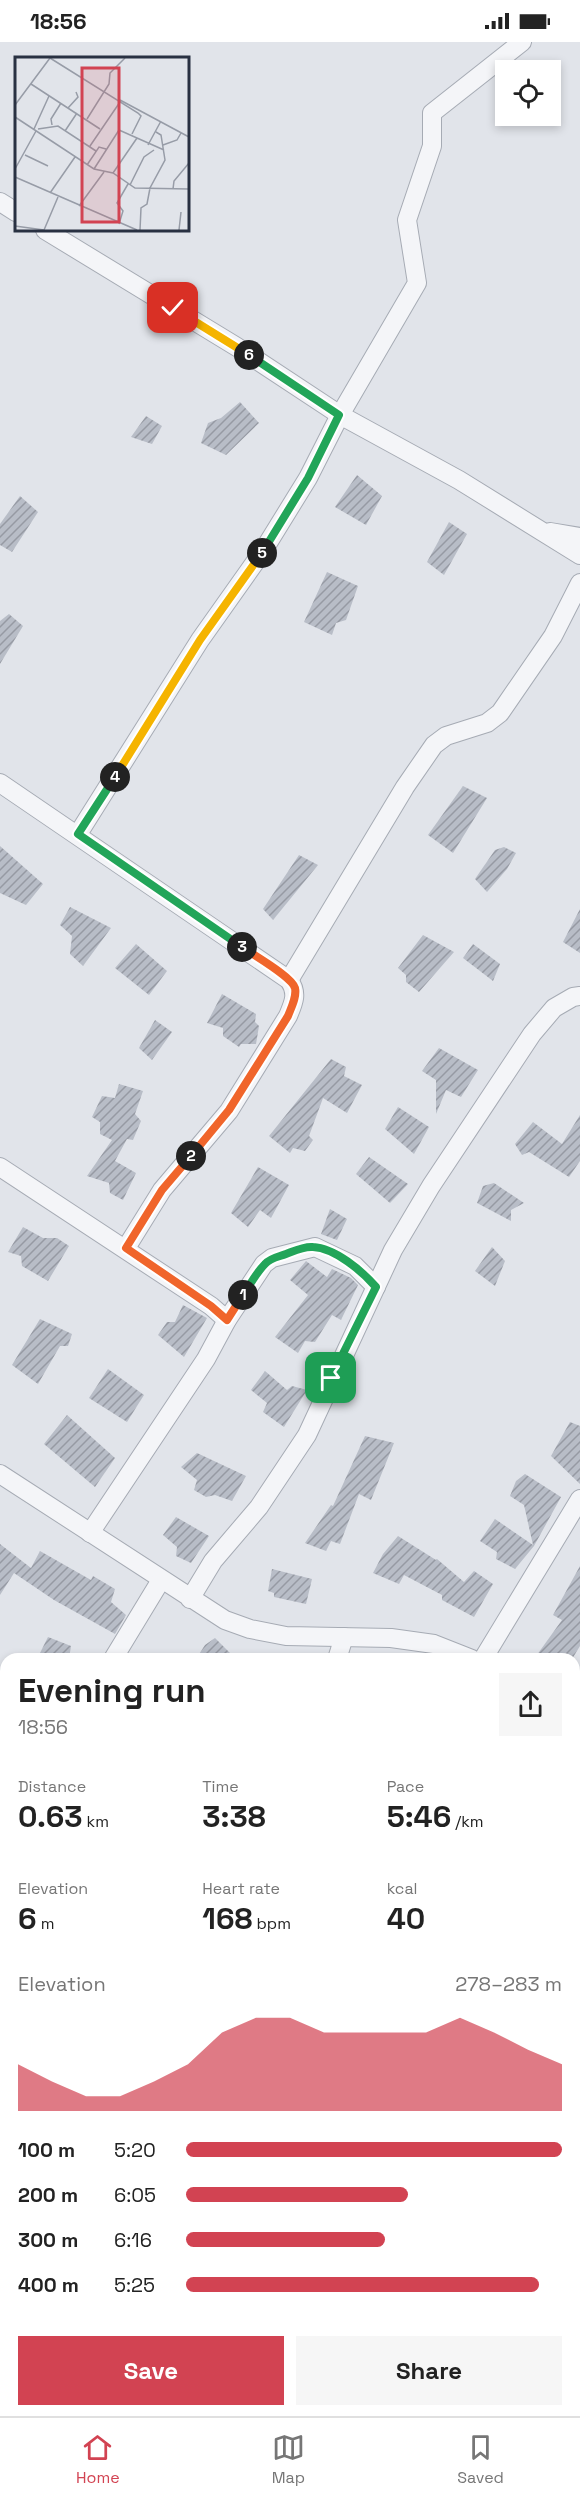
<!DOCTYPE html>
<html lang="en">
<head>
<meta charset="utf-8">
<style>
  body { margin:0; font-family:"Space Grotesk",sans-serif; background:#f6f6f6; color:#222; height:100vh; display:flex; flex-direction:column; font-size:22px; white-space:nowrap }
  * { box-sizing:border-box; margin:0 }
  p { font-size:20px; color:#767676 }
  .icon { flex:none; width:33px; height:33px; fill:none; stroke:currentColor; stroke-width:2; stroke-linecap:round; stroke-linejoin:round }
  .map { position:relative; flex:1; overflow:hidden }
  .panel { position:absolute; left:0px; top:1611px; width:580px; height:764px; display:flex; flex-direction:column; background:#fff; border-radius:18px 18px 0 0; box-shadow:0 3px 9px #0003 }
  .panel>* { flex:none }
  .tools { position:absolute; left:495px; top:18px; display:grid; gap:12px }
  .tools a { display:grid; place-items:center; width:66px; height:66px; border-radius:0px; background:#fff; box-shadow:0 3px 9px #0003; font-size:30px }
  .pin { position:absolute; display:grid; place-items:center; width:51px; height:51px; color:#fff; margin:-26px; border-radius:12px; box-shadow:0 3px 9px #0006 }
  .km { position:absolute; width:30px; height:30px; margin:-15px; border-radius:50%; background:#222; color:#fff; font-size:16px; line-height:30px; text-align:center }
  .round { display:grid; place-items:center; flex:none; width:63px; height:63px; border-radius:0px; background:#f6f6f6 }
  .head { display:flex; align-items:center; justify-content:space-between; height:102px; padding:0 18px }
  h1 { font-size:33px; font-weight:600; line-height:45px }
  .figures { display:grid; grid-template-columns:repeat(3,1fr); gap:9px; height:102px; padding:6px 18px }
  .figures div { display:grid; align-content:center }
  .figures b { font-size:30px; font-weight:600 }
  .figures small { font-size:16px; font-weight:400 }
  .figures p { font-size:16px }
  .chart { height:168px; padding:12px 18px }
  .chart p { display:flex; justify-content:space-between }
  .chart svg { width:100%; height:108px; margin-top:6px; fill:#d24352; opacity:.7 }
  .action { display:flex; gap:12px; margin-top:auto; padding:12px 18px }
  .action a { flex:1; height:69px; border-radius:0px; background:#d24352; color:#fff; font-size:24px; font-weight:600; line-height:69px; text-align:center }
  .action a+a { background:#f6f6f6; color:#222 }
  ul { padding:0 18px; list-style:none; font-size:20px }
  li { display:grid; grid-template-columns:96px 72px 1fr; align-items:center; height:45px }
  li i { height:15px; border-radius:8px; background:#d24352 }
  .status { display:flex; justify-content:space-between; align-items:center; height:42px; padding:0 30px; background:#fff; direction:ltr }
  .status svg { height:16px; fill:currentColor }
  .tab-bar { display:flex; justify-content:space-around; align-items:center; height:84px; border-top:2px solid #e0e0e0; background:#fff; font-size:16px; color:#767676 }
  .tab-bar a { display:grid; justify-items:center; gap:3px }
  .tab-bar .active { color:#d24352 }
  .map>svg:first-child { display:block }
</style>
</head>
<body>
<div class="status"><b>18:56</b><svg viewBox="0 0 49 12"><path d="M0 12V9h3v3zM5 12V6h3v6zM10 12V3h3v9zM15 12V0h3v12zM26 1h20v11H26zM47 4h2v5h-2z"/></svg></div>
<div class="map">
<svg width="580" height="2374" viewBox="0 0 580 2374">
  <defs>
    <pattern id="building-hatch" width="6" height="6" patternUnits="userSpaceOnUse" patternTransform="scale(1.5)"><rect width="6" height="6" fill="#b8bdc7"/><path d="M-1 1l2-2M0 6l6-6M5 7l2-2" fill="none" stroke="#969aa3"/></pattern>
  </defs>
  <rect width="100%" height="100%" fill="#e1e4ea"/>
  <g fill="url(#building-hatch)">
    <path d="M240,360L259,381L226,413L201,401L208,381L221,376Z"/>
    <path d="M146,374L162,384L152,402L131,395Z"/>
    <path d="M357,433L382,454L366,483L335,465Z"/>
    <path d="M20,454L38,470L12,510L0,503V482Z"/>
    <path d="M449,480L467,492L444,533L427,520Z"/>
    <path d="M327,530L358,544L346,578L336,581L332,593L304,580Z"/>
    <path d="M9,572L23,584L0,622V579Z"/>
    <path d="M463,744L487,756L453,811L428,793Z"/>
    <path d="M0,804L43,842L26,863L0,851Z"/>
    <path d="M504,805L516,811L507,827L487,850L475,837L495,808Z"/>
    <path d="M299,813L318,823L273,878L263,867Z"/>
    <path d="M70,865L111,886L83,924L70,912L72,894L60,883Z"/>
    <path d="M580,867V911L563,900Z"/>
    <path d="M423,893L454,910L419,950L406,940V933L398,926Z"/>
    <path d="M136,902L167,929L149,953L115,926Z"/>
    <path d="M473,902L500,922L493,939L463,916Z"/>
    <path d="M222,952L256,972L255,980L259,984L256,1002H241L239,1005L223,994V986L207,981Z"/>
    <path d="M155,978L172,990L152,1018L139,1006Z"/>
    <path d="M439,1006L478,1028L461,1055L446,1048L436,1072V1038L422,1029Z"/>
    <path d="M331,1017L346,1025L344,1034L362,1043L347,1071L323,1056L309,1094L313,1098L305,1109L293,1106L290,1111L269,1094Z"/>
    <path d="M119,1042L143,1049L135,1072L141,1079L133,1098L127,1097L115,1119L136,1131L123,1158L110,1151L109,1141L87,1134L112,1098L100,1092V1080L92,1075L102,1054L115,1056Z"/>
    <path d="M398,1065L429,1085L414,1112L385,1087Z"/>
    <path d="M580,1073V1119L569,1135L529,1110L522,1113L515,1102L533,1080L562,1102Z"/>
    <path d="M369,1115L408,1142L390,1161L356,1132Z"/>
    <path d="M258,1125L289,1143L271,1176L260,1168L248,1185L231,1171Z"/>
    <path d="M494,1141L524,1161L511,1168V1179L477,1161L483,1144Z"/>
    <path d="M330,1167L347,1177L337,1198L321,1192Z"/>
    <path d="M23,1185L43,1196H57L69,1204L48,1239L22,1224L21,1214L8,1210Z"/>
    <path d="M492,1205L505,1219L495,1244L475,1229Z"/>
    <path d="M306,1219L327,1235L332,1227L351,1236L358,1243L341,1278L332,1273L315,1300L305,1299L298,1311L275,1295L308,1253L290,1238Z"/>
    <path d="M183,1263L207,1276L184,1315L158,1293L167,1280H175Z"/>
    <path d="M40,1277L72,1292L68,1304H60L38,1342L12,1323Z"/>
    <path d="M108,1327L144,1353L127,1380L89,1356Z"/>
    <path d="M265,1329L287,1348L292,1344L307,1348L284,1385L263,1370L267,1361L251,1348Z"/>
    <path d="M67,1373L115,1416L95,1445L44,1402Z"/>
    <path d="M570,1380L580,1384V1442L551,1414Z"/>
    <path d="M365,1394L394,1401L371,1458L359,1452L340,1502L331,1499L326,1509L305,1501L331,1463L333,1464Z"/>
    <path d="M197,1411L246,1434L232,1459L215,1453L206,1455L194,1448L197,1438L181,1425Z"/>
    <path d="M525,1432L561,1455L534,1504L515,1527L496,1517L497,1510L480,1499L495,1477L533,1503L524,1463L510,1454L516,1439Z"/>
    <path d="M176,1475L209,1494L191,1521L176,1514L177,1505L163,1493Z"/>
    <path d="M398,1494L436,1518L437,1517L464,1540L474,1529L493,1542L474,1575L442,1558V1553L404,1533L399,1542L373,1531L383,1512Z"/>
    <path d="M0,1502L31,1526L40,1509L91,1538L93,1534L115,1547L111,1560L126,1573L115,1592L54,1558L14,1531L0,1553Z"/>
    <path d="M580,1524V1604L572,1617H534L562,1578L553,1573Z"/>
    <path d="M272,1527L312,1537L306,1562L274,1555V1551L268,1549Z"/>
    <path d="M48,1595L71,1604L69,1617H37Z"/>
    <path d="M215,1596L236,1617H196L205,1603Z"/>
  </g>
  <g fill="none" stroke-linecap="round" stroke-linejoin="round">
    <defs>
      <g id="street">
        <path d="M0,160L16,170"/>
        <path d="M45,188L237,305L340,373L459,438L580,513"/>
        <path d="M550,490L580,495"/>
        <path d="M0,741L289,938C298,951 294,960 288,974L229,1069L162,1148L126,1206"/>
        <path d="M78,792L200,598L263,509L308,436L340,373L417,241L407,178L432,104V71L522,0"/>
        <path d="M289,938L405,745L434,703L446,694L487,681L500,671L553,594L580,541"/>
        <path d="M0,1125L211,1264L227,1278"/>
        <path d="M0,1432L225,1578L250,1587L286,1594L391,1596L434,1602L472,1617"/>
        <path d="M90,1491L206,1317L227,1278L264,1222L272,1216L315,1205L355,1224L376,1245"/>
        <path d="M190,1557L213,1519L259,1465L307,1393L393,1208L431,1144L532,992L554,966L573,955L580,954"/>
        <path d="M113,1617L161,1538"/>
        <path d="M337,1617L344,1595"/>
        <path d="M483,1617L580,1457"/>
        <path d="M574,1679L580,1683"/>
        <path d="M574,2034L580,2023"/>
        <path d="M0,2054L6,2045"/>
        <path d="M574,2121L580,2125"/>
      </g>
    </defs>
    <use href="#street" stroke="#a6abb4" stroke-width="20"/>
    <use href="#street" stroke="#f4f5f8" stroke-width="18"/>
    <g stroke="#fff" stroke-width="26">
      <path d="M0,2147L6,2150"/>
      <path d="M481,2368L493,2374"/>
    </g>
  </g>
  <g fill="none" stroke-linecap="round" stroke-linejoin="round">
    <defs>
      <path id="split-1" d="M243,1253C250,1243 256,1231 265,1222C270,1216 278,1215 286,1212C294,1209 304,1204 313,1205C335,1206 362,1229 376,1245L331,1336"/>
      <path id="split-2" d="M191,1114L162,1148L126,1206L211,1264L227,1278L243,1253"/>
      <path id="split-3" d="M191,1114L229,1068L288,974C291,966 297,955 295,946C291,934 253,913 242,905"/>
      <path id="split-4" d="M115,735L78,792L242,905"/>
      <path id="split-5" d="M115,735L200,598L262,511"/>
      <path id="split-6" d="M249,313L339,373L308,436L262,511"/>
      <path id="split-7" d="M173,266L249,313"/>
    </defs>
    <use href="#split-1" stroke="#fff" stroke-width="12"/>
    <use href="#split-2" stroke="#fff" stroke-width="12"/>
    <use href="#split-3" stroke="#fff" stroke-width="12"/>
    <use href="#split-4" stroke="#fff" stroke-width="12"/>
    <use href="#split-5" stroke="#fff" stroke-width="12"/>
    <use href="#split-6" stroke="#fff" stroke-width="12"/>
    <use href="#split-7" stroke="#fff" stroke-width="12"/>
    <use href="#split-1" stroke="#22a559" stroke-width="8"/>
    <use href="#split-2" stroke="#f0652b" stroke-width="8"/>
    <use href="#split-3" stroke="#f0652b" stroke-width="8"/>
    <use href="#split-4" stroke="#22a559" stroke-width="8"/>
    <use href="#split-5" stroke="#f5b400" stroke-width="8"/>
    <use href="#split-6" stroke="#22a559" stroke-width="8"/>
    <use href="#split-7" stroke="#f5b400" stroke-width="8"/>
  </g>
  <g transform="translate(15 15)">
    <rect width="174" height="174" fill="#e1e4ea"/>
    <path fill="none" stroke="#979ca7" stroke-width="1.5" d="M35,1L123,56L126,59L117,77M16,27L85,72M105,43L174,80M0,48L35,1M53,51L63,40L61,35M0,60L79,112L98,116L120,131L174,132M72,62L94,27L95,16L110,1M37,68L36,62L46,46M19,72L34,39M23,72L43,69L81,94M50,74L62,56M133,88L146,64M148,88L162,83L166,76M75,89L105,45M10,98L33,109M72,108L84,90L91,92M0,112L21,74M79,112L104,73L149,93M98,116L122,81M0,120L122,173M115,128L129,100L139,93M158,132L159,124L174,106M35,136L60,100M64,149L89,115M104,167L108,154L102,146L113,127M0,169L29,173M29,173L43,140M125,173L126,151L132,147L135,131L150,103L146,78L141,75M164,173L166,155"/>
    <path fill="#d24352" fill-opacity="0.15" stroke="#d24352" stroke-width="3" d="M67,11H104V165H67Z"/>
    <rect width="174" height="174" fill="none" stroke="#293142" stroke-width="3"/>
  </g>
</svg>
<div class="tools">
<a><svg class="icon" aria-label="locate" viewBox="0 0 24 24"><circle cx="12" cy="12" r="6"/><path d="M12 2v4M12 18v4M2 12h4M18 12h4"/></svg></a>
</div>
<div class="pin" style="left:331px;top:1336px;background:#1e9e55"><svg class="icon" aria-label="arrive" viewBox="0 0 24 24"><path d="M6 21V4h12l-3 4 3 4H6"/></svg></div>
<div class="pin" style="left:173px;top:266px;background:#d93025"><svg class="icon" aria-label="check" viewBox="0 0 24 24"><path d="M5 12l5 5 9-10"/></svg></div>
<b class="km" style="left:243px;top:1253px">1</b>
<b class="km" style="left:191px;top:1114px">2</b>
<b class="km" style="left:242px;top:905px">3</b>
<b class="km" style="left:115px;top:735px">4</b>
<b class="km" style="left:262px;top:511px">5</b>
<b class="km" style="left:249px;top:313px">6</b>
<section class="panel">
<div class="head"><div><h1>Evening run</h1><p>18:56</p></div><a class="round"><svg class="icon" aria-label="share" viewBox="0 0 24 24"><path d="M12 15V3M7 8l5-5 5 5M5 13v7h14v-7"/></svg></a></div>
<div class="figures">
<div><p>Distance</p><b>0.63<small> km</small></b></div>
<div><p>Time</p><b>3:38</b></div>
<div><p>Pace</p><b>5:46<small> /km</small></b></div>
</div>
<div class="figures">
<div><p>Elevation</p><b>6<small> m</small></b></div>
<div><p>Heart rate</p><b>168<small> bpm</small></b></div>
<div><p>kcal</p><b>40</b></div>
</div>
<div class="chart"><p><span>Elevation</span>278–283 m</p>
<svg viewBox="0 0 160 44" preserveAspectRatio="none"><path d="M0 44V25L10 32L20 38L30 38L40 32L50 25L60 12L70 6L80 6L90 12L100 12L110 12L120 12L130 6L140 12L150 19L160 25V44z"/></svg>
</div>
<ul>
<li><b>100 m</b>5:20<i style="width:100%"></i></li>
<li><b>200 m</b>6:05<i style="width:59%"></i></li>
<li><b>300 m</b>6:16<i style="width:53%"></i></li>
<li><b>400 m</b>5:25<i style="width:94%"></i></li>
</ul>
<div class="action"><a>Save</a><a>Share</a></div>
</section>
</div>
<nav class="tab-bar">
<a class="active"><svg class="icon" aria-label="home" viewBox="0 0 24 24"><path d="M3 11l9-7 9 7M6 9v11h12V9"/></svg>Home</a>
<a><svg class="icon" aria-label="map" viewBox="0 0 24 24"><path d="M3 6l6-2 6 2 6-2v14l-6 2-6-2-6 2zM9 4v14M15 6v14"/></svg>Map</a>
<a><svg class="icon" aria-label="saved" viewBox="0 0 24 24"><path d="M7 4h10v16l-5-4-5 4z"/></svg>Saved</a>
</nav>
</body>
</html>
